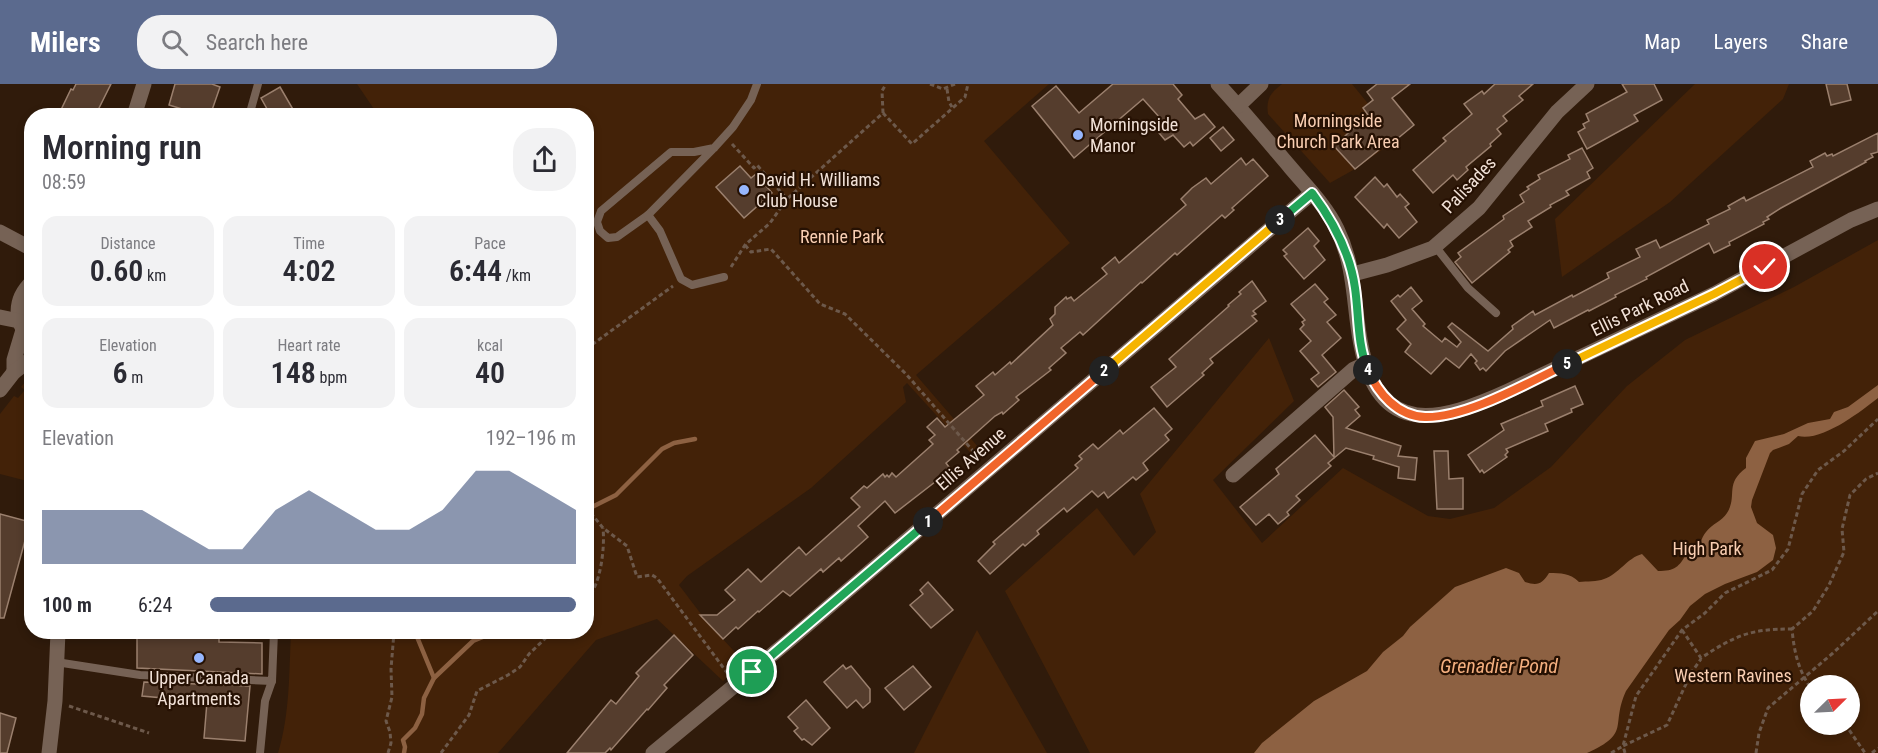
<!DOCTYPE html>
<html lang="en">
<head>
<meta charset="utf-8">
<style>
  body { margin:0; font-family:"Roboto Condensed",sans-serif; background:#f2f2f3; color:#2b2b33; height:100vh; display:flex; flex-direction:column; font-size:22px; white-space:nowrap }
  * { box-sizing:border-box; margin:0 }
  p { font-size:20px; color:#7c7c81 }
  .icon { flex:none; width:33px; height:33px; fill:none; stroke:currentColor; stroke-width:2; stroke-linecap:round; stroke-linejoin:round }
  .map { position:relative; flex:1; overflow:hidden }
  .sheet { position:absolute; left:24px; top:24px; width:570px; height:531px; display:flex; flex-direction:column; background:#fff; border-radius:24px; box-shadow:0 3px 9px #0003 }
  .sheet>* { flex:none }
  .needle { width:39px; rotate:66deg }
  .buttons { position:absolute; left:1800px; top:591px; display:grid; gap:12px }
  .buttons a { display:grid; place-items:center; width:60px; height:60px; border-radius:50%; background:#fff; box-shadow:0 3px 9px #0003; font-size:30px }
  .pin { position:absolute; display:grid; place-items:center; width:51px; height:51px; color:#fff; margin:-26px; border:3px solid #fff; border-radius:50%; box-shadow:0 2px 6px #0007 }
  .km { position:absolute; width:30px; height:30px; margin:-15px; border-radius:50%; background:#222; color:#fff; font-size:16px; line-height:30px; text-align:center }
  .round { display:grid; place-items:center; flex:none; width:63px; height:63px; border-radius:24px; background:#f2f2f3 }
  .summary { display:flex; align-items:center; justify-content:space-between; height:102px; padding:0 18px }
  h1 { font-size:33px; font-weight:600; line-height:45px }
  .metrics { display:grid; grid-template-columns:repeat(3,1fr); gap:9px; height:102px; padding:6px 18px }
  .metrics div { display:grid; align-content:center; border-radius:15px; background:#f2f2f3; text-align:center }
  .metrics b { font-size:30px; font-weight:600 }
  .metrics small { font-size:16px; font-weight:400 }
  .metrics p { font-size:16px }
  .chart { height:168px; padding:12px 18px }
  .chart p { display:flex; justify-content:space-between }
  .chart svg { width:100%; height:108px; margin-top:6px; fill:#5b6a8e; opacity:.7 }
  ul { padding:0 18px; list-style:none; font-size:20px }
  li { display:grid; grid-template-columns:96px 72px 1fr; align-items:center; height:45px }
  li i { height:15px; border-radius:8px; background:#5b6a8e }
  header { display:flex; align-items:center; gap:36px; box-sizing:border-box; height:84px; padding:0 30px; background:#5b6a8e; color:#fff }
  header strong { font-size:28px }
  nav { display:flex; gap:33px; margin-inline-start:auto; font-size:21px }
  .search { width:420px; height:54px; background:#f2f2f3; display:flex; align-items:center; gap:15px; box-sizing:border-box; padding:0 21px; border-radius:24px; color:#7c7c81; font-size:22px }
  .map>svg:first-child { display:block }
</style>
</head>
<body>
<header>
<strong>Milers</strong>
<div class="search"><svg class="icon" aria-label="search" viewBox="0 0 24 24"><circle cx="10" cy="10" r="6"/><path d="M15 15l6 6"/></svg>Search here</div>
<nav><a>Map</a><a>Layers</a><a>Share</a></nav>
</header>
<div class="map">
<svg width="1878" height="669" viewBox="0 0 1878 669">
  <rect width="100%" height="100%" fill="#301b0b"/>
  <g fill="#432208" fill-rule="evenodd">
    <path d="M357,0H1049L984,57L1070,159L916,291L985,371L978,377L907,299L903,303L906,318L811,404L687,492L679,501L707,538L745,579L723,597L657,535L596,556L498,669H278C290,630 289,588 291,548H586V32L378,31Z"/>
    <path d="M1282,0H1352L1397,55L1355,85L1330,99L1268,30C1266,15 1270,9 1282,0Z"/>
    <path d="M1695,0H1789L1783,15L1670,118L1562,193L1555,135Z"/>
    <path d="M1878,156V669H1090L1005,507L1097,424L1134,472L1156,448L1140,410L1269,254L1294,317L1213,396L1262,459L1343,384L1428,432L1450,435L1494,424L1551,383L1627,302L1685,256L1794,203ZM1810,602H1850V640H1810Z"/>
    <path d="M31,291V398L0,390V330L14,312L18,314L25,306L21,303Z"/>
    <path d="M977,546L1047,669H914Z"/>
  </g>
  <path fill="#8d6142" d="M1878,301V314C1860,328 1822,358 1798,352L1789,360L1773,366L1770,369L1752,416L1751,423L1757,439L1773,451L1776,464L1773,476L1757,488L1725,500L1705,510L1690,522L1680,536L1669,546L1626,607C1610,642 1632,649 1587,669H1254L1262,659L1314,617L1367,587L1383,568L1403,552L1410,543L1455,503L1506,484L1519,489L1525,498C1538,502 1542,500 1549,489C1561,489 1570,489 1579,498C1587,497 1597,498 1604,495C1619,490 1627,474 1642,470L1658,487C1675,487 1679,483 1687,469L1695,468C1700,462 1701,454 1706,448C1712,440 1722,437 1727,429C1738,412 1724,400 1746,384V374L1755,357L1784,350L1808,339L1830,335L1834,328L1848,323Z"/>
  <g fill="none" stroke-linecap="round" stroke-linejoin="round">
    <g stroke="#8d6142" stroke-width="4.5">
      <path d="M586,426L616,411L662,365L674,359L695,355"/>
      <path d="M415,548L434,594"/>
      <path d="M404,669L405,663L403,656L415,644L422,630L424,614L434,594L473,557L495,548"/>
    </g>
  </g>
  <g fill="#553d2d" stroke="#9b806e" stroke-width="1.5">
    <path d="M76,0H111L95,32H58L71,5L73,6Z"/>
    <path d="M175,0H212L220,3L210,32H179L182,25L169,21Z"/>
    <path d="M1113,0H1173L1182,11L1178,15L1195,35L1204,30L1215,43L1193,62L1190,58L1184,63L1173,51L1165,56L1154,43L1161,35L1143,15L1074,74L1032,22L1056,2L1079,29Z"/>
    <path d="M1377,0H1410L1392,14L1414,41L1397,55L1395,53L1355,85L1334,62L1368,31L1363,24L1373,16L1367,8Z"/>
    <path d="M1495,0H1533L1519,12L1523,16L1503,32L1507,37L1497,45L1501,50L1490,60L1491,62L1466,83L1468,86L1457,96L1453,91L1433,109L1413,86L1446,57L1443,54L1472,30L1464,20L1482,7L1484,10Z"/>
    <path d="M1622,0H1654L1662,16L1634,31L1638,37L1587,65L1578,48L1585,44L1583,40L1589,37L1586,30L1627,8Z"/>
    <path d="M1826,0H1847L1851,16L1831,21Z"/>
    <path d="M280,3L294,27L287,32H271L261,14Z"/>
    <path d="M1223,43L1234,56L1221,67L1210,54Z"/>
    <path d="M1878,49V68L1871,70L1873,73L1865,77L1866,78L1781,124L1767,133L1769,135L1763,138L1764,140L1729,158L1730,161L1714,169L1709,159L1646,193L1647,195L1615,211L1616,213L1589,227L1588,226L1554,244L1550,236L1505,267L1486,287L1483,284L1480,286L1475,279L1477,277L1471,270L1459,284L1446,274L1431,290L1405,268L1411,260L1397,245L1406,236L1391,217L1398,211L1400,213L1411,203L1422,217L1412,225L1425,240L1423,242L1442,258L1445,254L1457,263L1461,258L1448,243L1452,239L1488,267L1513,245L1512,242L1533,227L1535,231L1572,211L1573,213L1609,194L1607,189L1640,173L1636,165L1656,156L1660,164L1709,140L1707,136L1730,125L1728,122L1744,113L1746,117L1813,83L1810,77L1825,69L1827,72L1832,70L1833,72Z"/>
    <path d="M1582,64L1593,84L1587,88L1590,94L1566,107L1569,111L1550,121L1551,123L1528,137L1532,143L1510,157L1513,162L1508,166L1510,168L1472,199L1455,178L1461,173L1458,169L1504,135L1503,132L1524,118L1520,111L1529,105L1527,103L1540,95L1538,91L1570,75L1568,71Z"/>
    <path d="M1241,74L1246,81L1253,75L1268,92L1232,124L1234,126L1225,134L1222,131L1177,171L1175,169L1142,199L1141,198L1083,251L1080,248L1061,264L1066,269L1049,284L1051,286L1016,313L1019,316L1003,330L1002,328L995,332L957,366L959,368L946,379L949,383L935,398L895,429L885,417L858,442L868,453L841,477L839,474L823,488L821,485L790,512L783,507L759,528L758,527L738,545L736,543L723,555L700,531H717L735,516L725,506L748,485L761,498L799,463L806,471L860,423L851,414L864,402L867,404L883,390L885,393L887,391L889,393L892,389L896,393L933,360L929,356L935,351L927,343L937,334L945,343L984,311L976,302L993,288L995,291L1010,278L1011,280L1053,241L1050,235L1055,230V223L1066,213L1067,215L1071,213L1074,217L1107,190L1102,184L1115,173L1119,179L1186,121L1181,115L1192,104L1206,94L1211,100Z"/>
    <path d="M740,82L751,94L756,90L772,109L744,134L716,103Z"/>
    <path d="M1375,93L1384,103L1387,100L1397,113L1400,110L1409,120L1405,123L1417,138L1399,154L1387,140L1384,144L1355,113Z"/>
    <path d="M1308,144L1319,157L1314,162L1325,176L1304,195L1284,172L1287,170L1283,166Z"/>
    <path d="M1252,197L1266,217L1253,227L1256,230L1252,232L1257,237L1210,275L1213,279L1202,289L1204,291L1167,323L1151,303L1176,283L1169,275L1229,222L1228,221L1241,210L1239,208Z"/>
    <path d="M1315,200L1328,215L1324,218L1336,231L1327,238L1341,254L1322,271L1336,288L1318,303L1311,295L1319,289L1300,267L1311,257L1300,245L1304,241L1302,238L1305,236L1291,220Z"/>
    <path d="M1575,302L1583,320L1571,325L1572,328L1545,340L1548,347L1506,365L1508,368L1505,371L1507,373L1484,389L1482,386L1480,388L1468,371L1504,346L1501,340L1543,322L1541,317Z"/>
    <path d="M1344,306L1359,323L1355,326L1360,332L1346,344L1401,362L1398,372L1417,374L1415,396L1398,394L1399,383L1373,375L1374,372L1346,364L1328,379L1331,382L1296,412L1300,416L1287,428L1289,431L1278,440L1269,430L1256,441L1240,423L1279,390L1276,385L1315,351L1334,373L1333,333L1325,323Z"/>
    <path d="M1154,324L1172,345L1165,351L1169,356L1143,379L1148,386L1136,396L1133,393L1108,414L1104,408L1098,413L1092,407L1067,428L1064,424L1037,447L1039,450L1025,462L1023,460L990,490L978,477L995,460L993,458L1078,384L1075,381L1082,375L1079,372L1093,360L1098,365L1120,346L1123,350Z"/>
    <path d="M1434,367H1448L1449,395L1463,394V425H1437Z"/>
    <path d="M0,430L30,438L4,534H0Z"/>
    <path d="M928,498L953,526L931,544L910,521L923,510L920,506Z"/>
    <path d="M181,548H219V558L262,559V590L137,584V551L181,552Z"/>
    <path d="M674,551L693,571L664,601L667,604L648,626L647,625L611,666L610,664L605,669H567L611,616L616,620L639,592L636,589Z"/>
    <path d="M843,581L846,585L851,582L870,605V618L863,624L856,616L847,624L824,598Z"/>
    <path d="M913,582L931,603L904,626L885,604Z"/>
    <path d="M144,598L250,602L245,657L204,654L207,618L142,612Z"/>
    <path d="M806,616L830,644L812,661L804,655L802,656L794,647L798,644L788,633Z"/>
    <path d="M0,629L16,634L7,669H0Z"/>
  </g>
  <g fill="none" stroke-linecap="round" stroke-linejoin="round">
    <g stroke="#6d594b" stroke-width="3" stroke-dasharray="4.5 3" stroke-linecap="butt">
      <path d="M930,0L943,5L955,0"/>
      <path d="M947,5L949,18L952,23"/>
      <path d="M883,29L882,7L886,0"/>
      <path d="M732,60L754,84L757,81L787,115"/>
      <path d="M745,161L751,168L771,165L820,220L845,230L906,290L980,375"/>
      <path d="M731,183L745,161L770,139L787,115L883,29L912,60L965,13L968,0"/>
      <path d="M586,265L673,202"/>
      <path d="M586,423L603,444L627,462L637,493L652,491L657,494L728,590"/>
      <path d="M586,516C601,502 605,463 603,444"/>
      <path d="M1682,546L1701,574C1736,551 1750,545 1792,545"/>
      <path d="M1810,603C1798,585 1794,567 1792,545L1813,527L1829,501L1844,468L1842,445L1850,411L1866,395L1878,389"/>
      <path d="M69,622L149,649"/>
      <path d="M1845,640L1865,669"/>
      <path d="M388,669L391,659L390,648L386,637L392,613L391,585L394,548"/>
      <path d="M441,669L469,631L477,607L508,591L520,583L529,570L552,548"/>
      <path d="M1611,669L1623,662L1636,612L1682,546L1705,529L1725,509L1772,486L1788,465L1802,410L1818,386L1844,367L1878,335"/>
      <path d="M1625,669L1623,662L1667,641L1691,589L1701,575"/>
      <path d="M1756,669L1759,649L1768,624L1833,569L1878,527"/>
      <path d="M1872,669L1878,664"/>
    </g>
    <g stroke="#766255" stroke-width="8">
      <path d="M249,32L258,0"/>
      <path d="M714,64L694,68H671L601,127L597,138L600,147L608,154L617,153L648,131L714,64L733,43L751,16L757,0"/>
      <path d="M648,131L660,147L681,195L692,201L724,193"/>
      <path d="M1435,162L1468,204L1496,229"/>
      <path d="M56,578L140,591L272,597L274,548"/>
      <path d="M260,669L265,617L272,597"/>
    </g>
    <g stroke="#766255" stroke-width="15">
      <path d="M1218,0C1243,27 1266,55 1290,83C1306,102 1326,122 1337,145C1356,184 1353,221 1361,261C1379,356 1442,337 1508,307L1714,210L1851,136L1878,125"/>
      <path d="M1238,22L1261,0"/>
      <path d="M134,32L144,0"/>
      <path d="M0,148L32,165"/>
      <path d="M1353,190L1387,181L1433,164L1479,124L1557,28L1587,0"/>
      <path d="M32,198C14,215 13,239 32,255"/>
      <path d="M0,233L19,237"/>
      <path d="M14,288V276L23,246"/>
      <path d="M0,306L14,288L32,274"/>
      <path d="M1233,391L1354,285L1365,280"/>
      <path d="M49,669L55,617L58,548"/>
      <path d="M653,669L791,555L1312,109"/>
    </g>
  </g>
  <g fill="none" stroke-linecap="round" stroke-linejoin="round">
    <defs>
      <path id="split-1" d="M752,588L928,438"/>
      <path id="split-2" d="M928,438L1104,287"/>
      <path id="split-3" d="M1104,287L1280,136"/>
      <path id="split-4" d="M1280,136L1312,109C1333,137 1350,168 1355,204C1359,231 1357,260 1368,286"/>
      <path id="split-5" d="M1368,286C1378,309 1397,332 1425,333C1467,334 1529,298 1567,280"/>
      <path id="split-6" d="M1567,280L1714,210L1765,183"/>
    </defs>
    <use href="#split-1" stroke="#fff" stroke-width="12"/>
    <use href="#split-2" stroke="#fff" stroke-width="12"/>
    <use href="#split-3" stroke="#fff" stroke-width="12"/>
    <use href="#split-4" stroke="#fff" stroke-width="12"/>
    <use href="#split-5" stroke="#fff" stroke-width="12"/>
    <use href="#split-6" stroke="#fff" stroke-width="12"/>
    <use href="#split-1" stroke="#22a559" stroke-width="8"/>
    <use href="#split-2" stroke="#f0652b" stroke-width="8"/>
    <use href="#split-3" stroke="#f5b400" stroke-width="8"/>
    <use href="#split-4" stroke="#22a559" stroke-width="8"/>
    <use href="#split-5" stroke="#f0652b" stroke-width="8"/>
    <use href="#split-6" stroke="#f5b400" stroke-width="8"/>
  </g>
  <g fill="#96b6fd" stroke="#261103" stroke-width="2">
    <circle cx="1078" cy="51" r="6"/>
    <circle cx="744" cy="106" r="6"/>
    <circle cx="199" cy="574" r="6"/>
  </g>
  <g text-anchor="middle" stroke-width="4.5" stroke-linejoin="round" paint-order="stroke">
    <g font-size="18" fill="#f9ceb2" stroke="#261103">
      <text x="1338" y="43">Morningside<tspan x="1338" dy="21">Church Park Area</tspan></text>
      <text x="842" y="159">Rennie Park</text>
      <text x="1707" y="471">High Park</text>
      <text x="1733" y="598">Western Ravines</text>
    </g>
    <g font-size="18" fill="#f2e2d8" stroke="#261103" text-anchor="start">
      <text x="1090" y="47">Morningside<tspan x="1090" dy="21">Manor</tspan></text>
      <text x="756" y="102">David H. Williams<tspan x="756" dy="21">Club House</tspan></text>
      <text x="199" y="600" text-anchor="middle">Upper Canada<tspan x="199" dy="21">Apartments</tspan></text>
    </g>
    <g font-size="18" fill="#f2e2d8" stroke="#261103">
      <text transform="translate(1469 101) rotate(-47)" y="6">Palisades</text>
      <text transform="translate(1640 224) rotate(-26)" y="6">Ellis Park Road</text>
      <text transform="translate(971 375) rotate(-41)" y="6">Ellis Avenue</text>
    </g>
    <g font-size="20" font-style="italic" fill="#f4af7f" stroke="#261103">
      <text x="1499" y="589">Grenadier Pond</text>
    </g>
  </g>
</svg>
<div class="buttons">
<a><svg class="needle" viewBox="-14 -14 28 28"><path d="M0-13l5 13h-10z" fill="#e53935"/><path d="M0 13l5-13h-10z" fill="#7c7c81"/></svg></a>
</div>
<div class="pin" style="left:752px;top:588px;background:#1e9e55"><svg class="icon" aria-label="arrive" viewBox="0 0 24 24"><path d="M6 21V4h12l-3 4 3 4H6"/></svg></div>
<div class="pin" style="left:1765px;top:183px;background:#d93025"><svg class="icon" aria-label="check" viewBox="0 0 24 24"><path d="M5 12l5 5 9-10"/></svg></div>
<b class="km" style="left:928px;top:438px">1</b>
<b class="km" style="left:1104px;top:287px">2</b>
<b class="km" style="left:1280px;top:136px">3</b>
<b class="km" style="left:1368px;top:286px">4</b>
<b class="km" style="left:1567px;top:280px">5</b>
<section class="sheet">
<div class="summary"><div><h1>Morning run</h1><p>08:59</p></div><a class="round"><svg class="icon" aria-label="share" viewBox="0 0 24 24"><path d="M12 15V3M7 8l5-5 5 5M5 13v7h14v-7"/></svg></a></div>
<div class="metrics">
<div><p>Distance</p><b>0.60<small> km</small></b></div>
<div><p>Time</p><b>4:02</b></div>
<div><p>Pace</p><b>6:44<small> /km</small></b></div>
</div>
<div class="metrics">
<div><p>Elevation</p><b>6<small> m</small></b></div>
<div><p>Heart rate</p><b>148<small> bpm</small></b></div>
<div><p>kcal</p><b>40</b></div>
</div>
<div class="chart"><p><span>Elevation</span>192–196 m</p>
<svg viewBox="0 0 160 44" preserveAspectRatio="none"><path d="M0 44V22L10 22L20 22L30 22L40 30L50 38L60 38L70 22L80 14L90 22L100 30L110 30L120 22L130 6L140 6L150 14L160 22V44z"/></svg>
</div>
<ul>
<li><b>100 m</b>6:24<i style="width:100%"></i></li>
</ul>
</section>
</div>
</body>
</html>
